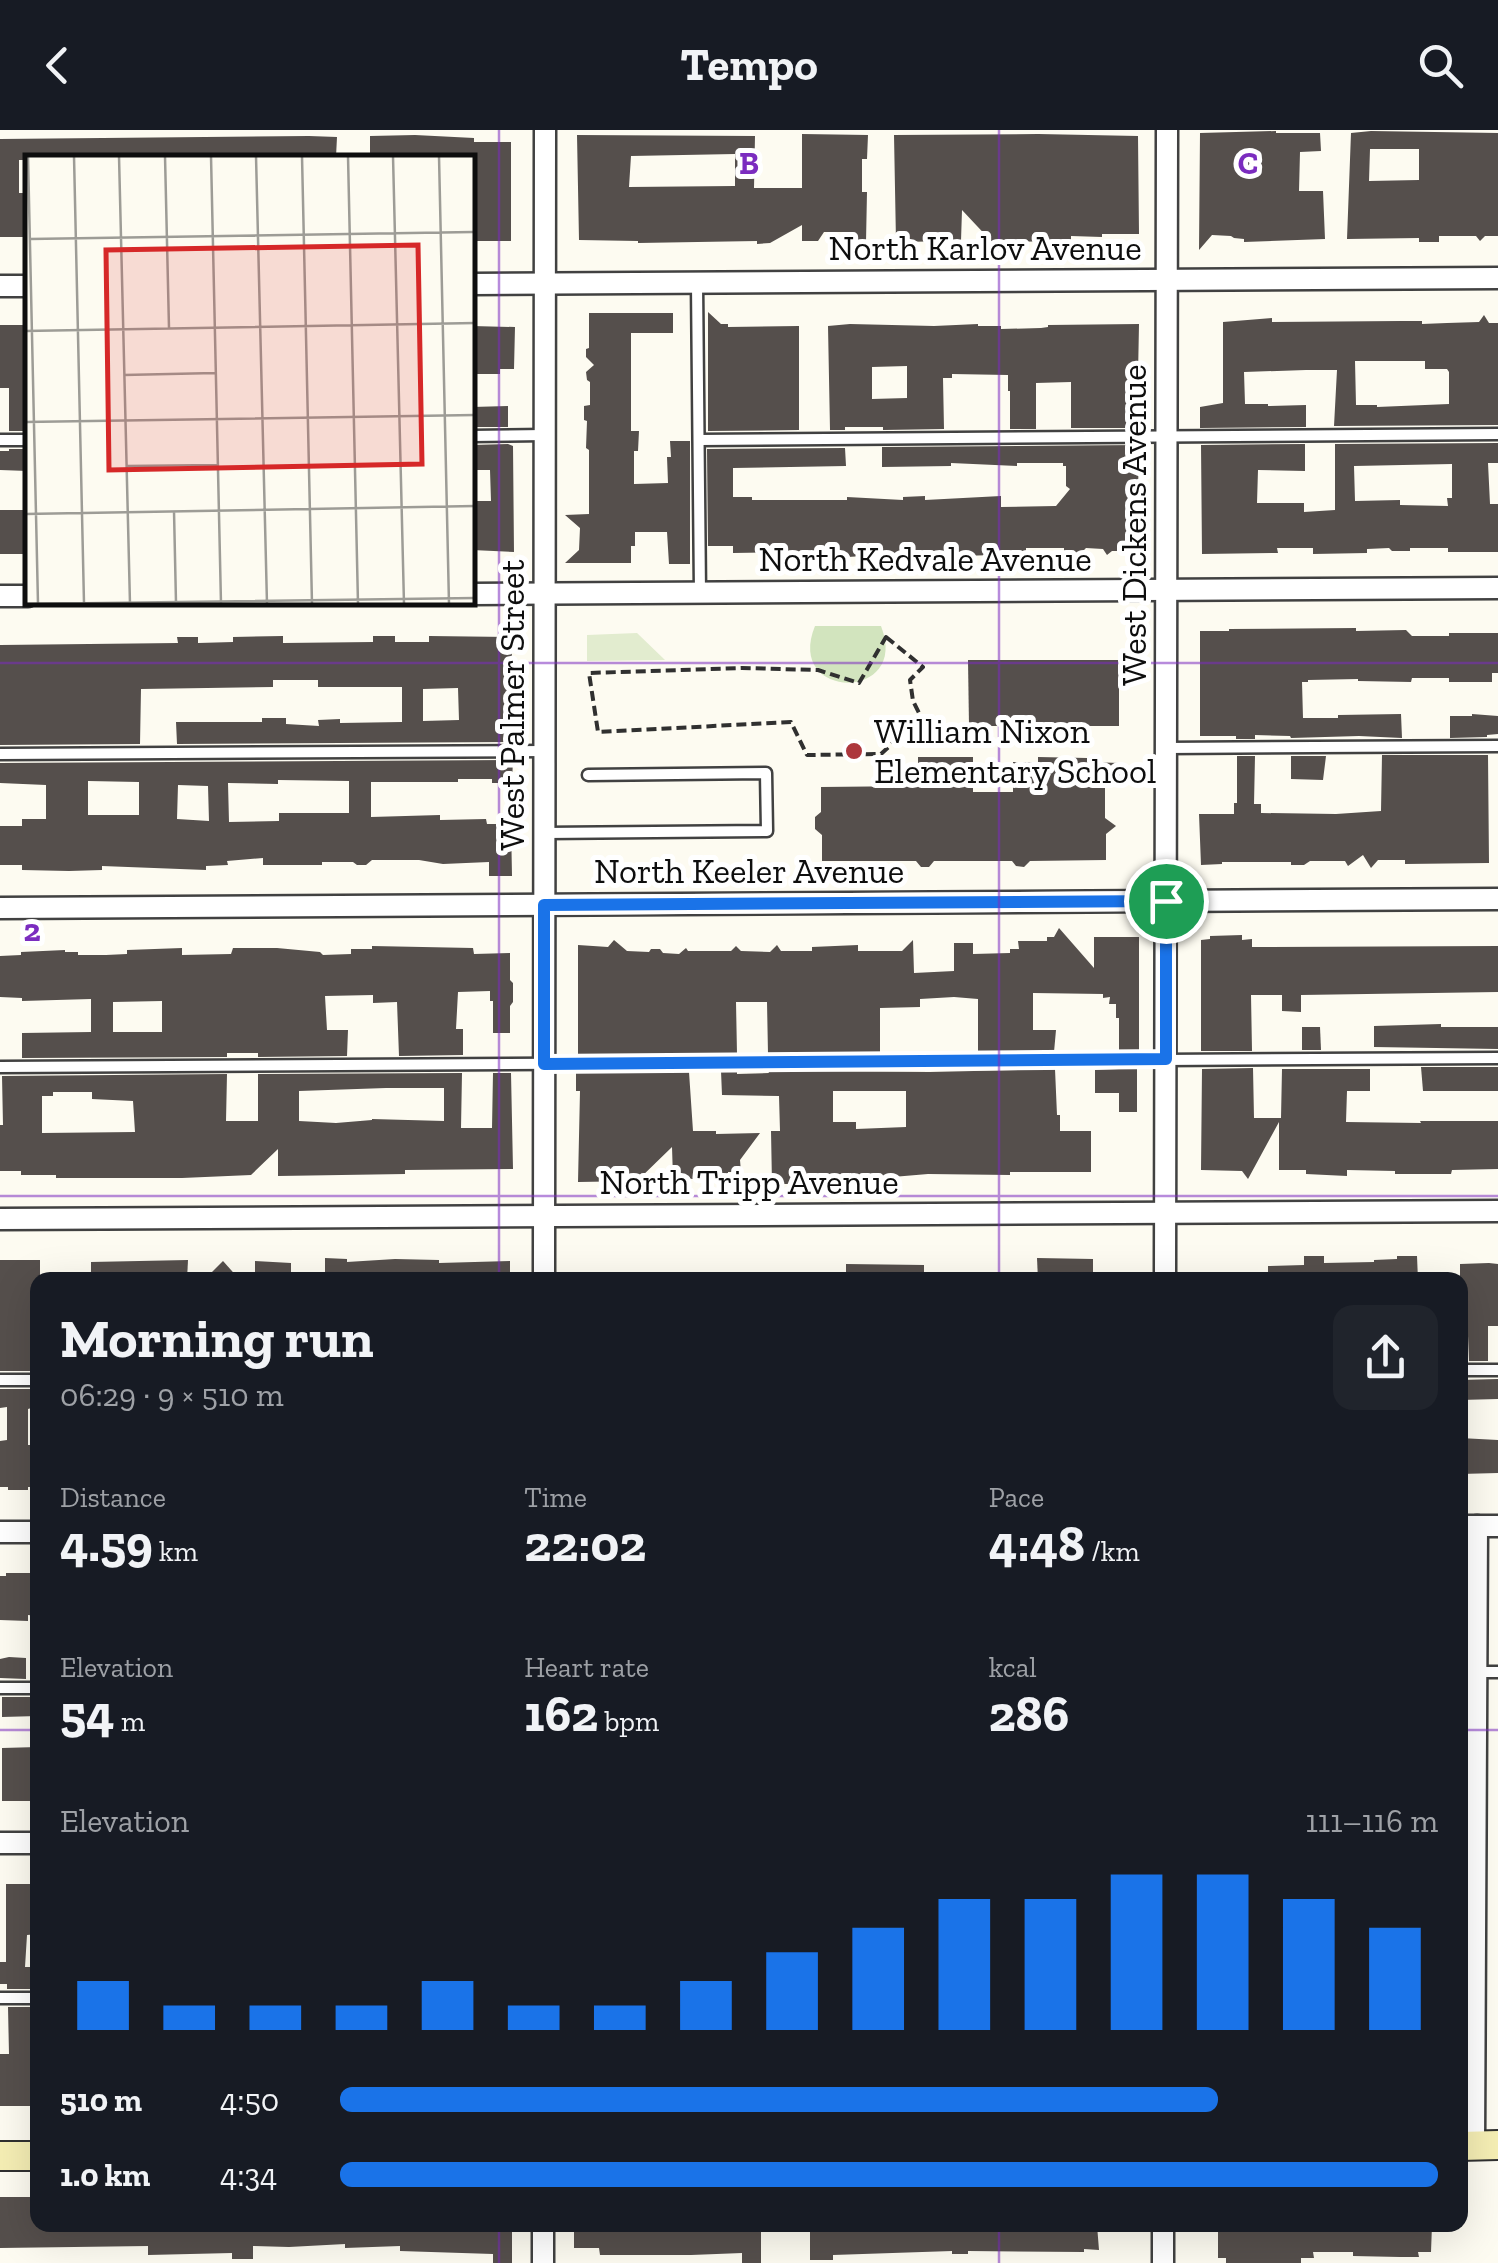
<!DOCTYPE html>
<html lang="en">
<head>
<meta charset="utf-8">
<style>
  body { margin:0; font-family:"Zilla Slab",serif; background:#20242c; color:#f1f3f6; height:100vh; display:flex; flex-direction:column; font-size:38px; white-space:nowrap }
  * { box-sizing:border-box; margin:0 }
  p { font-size:32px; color:#9ea1a6 }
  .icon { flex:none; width:55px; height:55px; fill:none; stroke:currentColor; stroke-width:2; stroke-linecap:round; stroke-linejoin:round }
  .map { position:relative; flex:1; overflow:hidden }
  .panel { position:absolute; left:30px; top:1142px; width:1438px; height:960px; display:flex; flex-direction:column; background:#171b24; border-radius:20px; box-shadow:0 10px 40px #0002 }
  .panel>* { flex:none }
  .pin { position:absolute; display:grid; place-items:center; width:85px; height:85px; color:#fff; margin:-42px; border:5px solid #fff; border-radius:50%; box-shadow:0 2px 10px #0007 }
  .round { display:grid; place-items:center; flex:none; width:105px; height:105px; border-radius:20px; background:#20242c }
  .summary { display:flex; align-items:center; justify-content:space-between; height:170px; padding:0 30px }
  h1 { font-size:55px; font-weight:700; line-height:75px }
  .stats { display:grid; grid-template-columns:repeat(3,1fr); gap:15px; height:170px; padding:10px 30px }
  .stats div { display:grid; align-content:center }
  .stats b { font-size:50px; font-weight:700 }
  .stats small { font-size:28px; font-weight:400 }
  .stats p { font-size:28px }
  .chart { height:280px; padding:20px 30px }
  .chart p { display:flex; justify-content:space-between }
  .chart svg { width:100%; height:180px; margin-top:10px; stroke:#1a73e8; stroke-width:6 }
  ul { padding:0 30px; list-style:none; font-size:32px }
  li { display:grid; grid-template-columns:160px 120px 1fr; align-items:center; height:75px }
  li i { height:25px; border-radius:12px; background:#1a73e8 }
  header { display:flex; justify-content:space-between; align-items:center; height:130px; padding:0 30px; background:#171b24; font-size:45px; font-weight:700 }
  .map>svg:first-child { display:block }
</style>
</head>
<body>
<header><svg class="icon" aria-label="back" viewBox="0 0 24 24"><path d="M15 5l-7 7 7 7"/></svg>Tempo<svg class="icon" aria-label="search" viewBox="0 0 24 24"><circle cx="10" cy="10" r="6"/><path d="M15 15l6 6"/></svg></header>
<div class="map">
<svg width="1498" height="2133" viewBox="0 0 1498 2133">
  <rect width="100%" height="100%" fill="#fdfbf1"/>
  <path fill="#d2e4be" d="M815,496H881C911,572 784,571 815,496Z"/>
  <path fill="#e2eccf" d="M637,503L665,530L587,531V505Z"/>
  <g fill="#554f4c" fill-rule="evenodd">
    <path d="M1276,1V3H1320L1321,21L1300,22L1299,61H1323L1325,109L1244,112V109L1234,108L1231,106L1212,105L1199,120L1200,3Z"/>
    <path d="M1371,1L1498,3V106H1485L1480,111L1476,106H1439V112H1419V108L1347,109L1351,3ZM1370,19H1419V50L1369,51Z"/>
    <path d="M802,4L868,5L867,29H862V62H867L866,112H849V102H824L818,111H802V95L770,113L757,114V111L638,113V111L579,110L577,5L755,6L754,58H802ZM735,24V56L629,57L631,26Z"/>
    <path d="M1038,4L1138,6L1139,104H1102V107L1071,106V111L992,112L962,80L961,111L896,112L894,5Z"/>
    <path d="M415,5L474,8V12H511V111H472V91H476L475,30H472V28H396V25H370V6Z"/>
    <path d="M309,6L337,7L336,27L315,25L283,26V28H28V30H19V63H28V107H0V9Z"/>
    <path d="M708,182L721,194H728V197L799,196V300L708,301Z"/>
    <path d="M589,183H673V203H631V301H639L638,321H634V354L668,353L667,327H671L670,311H690V434H669L667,402H635V416H631V433H565L579,420L580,398L565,385L589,384V320L586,318L587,291L584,290V276L590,275V252L587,250L586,242L594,235L586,227V219L589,218Z"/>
    <path d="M1484,185L1489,193H1498V295L1334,296L1337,240H1306L1244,242L1245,274H1268V276L1306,275V297L1200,298V277L1223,273V192L1272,188V192L1400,191H1422V194L1447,193L1479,192ZM1355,231H1425V239H1447L1449,242V274L1377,277V275H1356Z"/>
    <path d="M850,194L934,196L978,194V196H1001V199L1041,198L1048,197V195L1139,194L1137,298H1071V252L1036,253V299H1010V261H1008V245L952,244V248H943L944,299L883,300V297H845V300H830L828,196ZM907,236V268L872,269V237Z"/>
    <path d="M0,195H27L28,301H9V258H0Z"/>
    <path d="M472,196L515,197L514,239H500V244H472Z"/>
    <path d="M508,276V297H472V277Z"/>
    <path d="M1498,313V333H1488L1490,374H1498V422H1448V418H1410V421H1392L1389,418L1367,419V423L1313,424V418H1277L1278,423L1202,424L1201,315L1305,314V341L1258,340L1257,373H1304V382L1335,380V314ZM1452,334V368H1447L1448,376L1400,375V370L1355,371L1354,336Z"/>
    <path d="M508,314L513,316L514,422L472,420V371H491L490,340H472V315Z"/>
    <path d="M1138,315L1139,416L1137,421H1112L1107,425L1103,419L1086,418L1080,424H1064V418H1026V424L961,426V422H922L848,427V424L805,423V428H783V422L733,423V416H708L707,319L845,318L846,336L733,338V367H752V370H847V367L903,370V367L925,366V370L1001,366V377L1056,376L1070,359L1066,356V336H1063V333H1017V336L951,333V336L882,337V317Z"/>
    <path d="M9,319H28V341L0,340V321H9Z"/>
    <rect x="0" y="380" width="28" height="44"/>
    <path d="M1356,498V501L1406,500L1412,506H1449V503H1498V543H1492V552H1449V548H1412L1411,552L1358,551V549L1308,550V552H1302L1303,588H1338V585L1401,584L1402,608L1359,606L1291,608L1290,606L1255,605V609H1236V606H1200V501H1229V499Z"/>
    <path d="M283,506V513L373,512V506H395V512H429V506L509,507V512H512L511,593H514V612L177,614L176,592H262V588H286V594L319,596L318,590L340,589V593L402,592V557H318V550H273V557L141,559L140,614L0,615V515L178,513L177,507H198V513L233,512V507ZM458,558L459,590L423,591V559Z"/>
    <path d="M968,530H1119V596H969Z"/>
    <path d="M1472,584L1498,586V604L1487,605V607L1450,608V586H1472Z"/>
    <path d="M1382,625H1488L1489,733L1405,734V730H1378L1371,738L1363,725L1348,736L1345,731H1310L1304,735H1291V732H1222V734L1201,735L1199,684H1234V673H1237V626H1255L1254,674H1261V683L1336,684L1381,681Z"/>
    <path d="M1291,626H1326L1323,650L1291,649Z"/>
    <path d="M918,627H973V662H1013V632H1038V627L1087,628V632L1120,633V653H1105V688L1116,696L1106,704V730L1030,731L1024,737L1016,736L1012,731H934L929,737H921L916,731H822V705L815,699V687L821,682V657L918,656Z"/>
    <path d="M513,630L512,653H492V649H458V652H371V687L440,685V690L486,689L487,694H511L512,746H489V732L443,734L419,730H372L366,735H357L353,732H322V735H263V728L227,731L228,735L206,736V740L102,736V740L69,741L22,740V735H0V696H22V689H46V655L0,653V633ZM278,650L349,651V683H279V691L229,692L228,653L278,654ZM88,651L139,652V685H88ZM178,655L208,656L209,691L177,689Z"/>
    <path d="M1059,798L1094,838V807H1139V921L1119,922V888H1116V874H1109L1110,867L1103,868V864L1033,863V900H1056L1054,922H978V869L954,867L920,869V877L880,878V923L768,924L767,872H736L737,924L578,925V815L608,817L614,810L627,821L649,822L651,819H660L663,823L679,824L686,818L688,821H731L736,816L741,821L770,822L777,815L781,821H812V817L858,815V821H902L913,810L914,843L954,841V813H973V824L1010,823V819H1019L1018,811H1047V807H1054Z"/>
    <path d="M1242,805V810L1252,809V817L1498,816V862L1301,865V882L1282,881V865H1251L1252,921H1201V810L1210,809V806Z"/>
    <path d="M372,816L473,818L474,824L510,823V850L513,853V872L510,876V903H493V871H490V861L458,862L456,899H463V925L399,926L397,872L373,873V865L325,866L327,900H348L347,926L258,927V923H227V927L22,928V903L91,902V869L22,871V868L0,867V826L21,825V822L65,820V822H78V825H106L127,824V820L182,818V825L231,824L233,818H277L320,822L323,825L351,824V819H372ZM162,871V902H113V872Z"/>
    <path d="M1441,894V897H1498V919L1374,917V896Z"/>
    <path d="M1302,897H1320L1321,920H1302Z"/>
    <path d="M1421,937H1498V961H1423Z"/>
    <path d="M1253,938L1254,988H1281L1282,939H1370V961H1347L1346,992L1421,993L1420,991H1498V1039L1452,1040L1451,1044H1395V1041L1347,1040V1046L1306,1044V1040H1279V992L1248,1049L1242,1041L1201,1040L1202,939Z"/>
    <path d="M1055,939L1057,985H1060V1001H1091V1042H1010V1045L928,1044L857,1050H796V1054H772L771,1001H780L779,966L722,965L721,941H737V944L769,943L768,941L930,942ZM833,961H906V997L856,999V992H833Z"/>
    <path d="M1119,939H1137V982H1119V963H1095V940Z"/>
    <path d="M576,942H689L693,1001H716V1004L760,1003L740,1030L741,1042H728V1046H716L717,1050L673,1048L672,1017L637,1051L578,1052L580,961H576Z"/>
    <path d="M462,943L461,998H492L493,943H511L513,1039L405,1040V1044L278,1046V1019L251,1045L182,1048H56V1045H21V1041H0V995H3L2,946L227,944L226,991H258V944ZM386,958H444V991L372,989V990L336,993L299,991V961ZM53,962H92V969L133,971L135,1002L42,1003V966H53Z"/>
    <path d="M1304,1126H1324V1133L1374,1132V1130L1397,1129V1126H1417L1418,1150H1268V1136L1304,1135Z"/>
    <path d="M325,1128L347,1129V1132L395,1129L439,1130V1133L510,1131V1150H325Z"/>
    <path d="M1037,1128L1093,1129V1150H1038Z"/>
    <path d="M0,1130H40V1150H38V1241H0Z"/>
    <path d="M188,1130L187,1150H91V1132Z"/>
    <path d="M223,1131L240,1150H204Z"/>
    <path d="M255,1131L291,1133V1150H255Z"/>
    <path d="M1489,1133L1498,1134V1196H1488V1231H1469L1467,1181H1460V1134Z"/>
    <path d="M846,1134L924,1135V1150H846Z"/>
    <path d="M1498,1249V1269L1460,1270V1250Z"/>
    <path d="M0,1259H38V1276L28,1279V1315H38V1357H28V1360H8V1357H0V1311L7,1310V1277L0,1278Z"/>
    <path d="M1460,1308L1498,1310V1343L1460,1344Z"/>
    <path d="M6,1443H38V1486L28,1485V1491L0,1490V1446H6Z"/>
    <path d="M9,1527L26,1528V1549L0,1548V1529Z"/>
    <path d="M2,1567H38V1586L2,1587Z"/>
    <path d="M38,1617V1671H2V1618Z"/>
    <path d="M6,1754H38V1804L27,1805L25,1837H38V1859H7V1854H0V1832H6Z"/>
    <path d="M8,1877H38V1976H0V1924H9Z"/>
    <path d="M0,2067H38V2095H512V2133H493V2124L400,2121V2116L345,2118V2114L289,2117L253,2116V2129H232V2123L148,2125V2116L0,2118Z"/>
    <path d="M574,2095H761V2133H742V2123L691,2125H600L599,2118H574Z"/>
    <path d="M810,2095H1097L1099,2120L1084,2119V2122L968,2121V2124H952V2121L833,2125V2130H810Z"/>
    <path d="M1218,2095H1432L1431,2122H1418L1419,2127H1400L1353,2126V2122H1313L1314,2128H1301V2133H1226V2128H1218Z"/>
  </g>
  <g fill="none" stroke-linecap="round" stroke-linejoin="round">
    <defs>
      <g id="lane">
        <path d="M697,154L700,463"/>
        <path d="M472,306L544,305"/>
        <path d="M0,310H28"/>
        <path d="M699,310L1498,304"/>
        <path d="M1166,618L1498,616"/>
        <path d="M0,624L544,621"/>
        <path d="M545,703L767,701L766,643L588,645"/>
        <path d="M0,937L1498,928"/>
        <path d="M1460,1240H1498"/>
        <path d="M0,1250H38"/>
        <path d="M1460,1542H1498"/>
        <path d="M0,1558H38"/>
        <path d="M0,1868H38"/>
      </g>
      <g id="street">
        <path d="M472,154L1498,148"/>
        <path d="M0,156H28"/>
        <path d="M472,464L1498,458"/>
        <path d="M0,466H28"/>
        <path d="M0,778L1498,769"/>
        <path d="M0,1089L1498,1081"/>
        <path d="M544,1150L545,0"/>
        <path d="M1165,1150L1167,0"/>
        <path d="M1460,1396H1498"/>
        <path d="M0,1402H38"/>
        <path d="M0,1713H38"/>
        <path d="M1474,2016L1477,1396"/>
        <path d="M1163,2095V2133"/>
        <path d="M543,2133V2095"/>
      </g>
      <g id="secondary">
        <path d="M1460,2016L1498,2015"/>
        <path d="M0,2026H38"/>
      </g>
    </defs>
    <use href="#lane" stroke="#414141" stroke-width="15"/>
    <use href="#street" stroke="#414141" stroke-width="25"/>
    <use href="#secondary" stroke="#303030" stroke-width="32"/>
    <path stroke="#303030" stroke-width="4" stroke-dasharray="10 5" stroke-linecap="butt" d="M886,507L923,537L910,550L913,571L921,587L881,624L807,625L791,592L598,602L589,543L742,538L818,540L859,553Z"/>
    <use href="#lane" stroke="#fff" stroke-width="10"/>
    <use href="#street" stroke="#fff" stroke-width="20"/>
    <use href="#secondary" stroke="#f5eeb4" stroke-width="28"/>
  </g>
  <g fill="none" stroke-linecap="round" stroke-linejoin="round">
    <defs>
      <path id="route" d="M1166,771V929L544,934V775Z"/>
    </defs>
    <use href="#route" stroke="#fff" stroke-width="20"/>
    <use href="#route" stroke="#1a73e8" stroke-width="12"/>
  </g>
  <path fill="none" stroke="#7b2cbf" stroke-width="2.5" stroke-opacity="0.55" d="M499,0V1150M999,0V1150M0,533H1498M0,1066H1498M0,1600H38M1460,1600H1498M499,2095V2133M999,2095V2133"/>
  <circle fill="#ad373d" stroke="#fff" stroke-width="4" cx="854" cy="621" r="10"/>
  <g text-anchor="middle" stroke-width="10" stroke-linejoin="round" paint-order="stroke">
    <g font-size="35" fill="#0e0e0e" stroke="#fff">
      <text x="985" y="130">North Karlov Avenue</text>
      <text transform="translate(1134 395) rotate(-90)" y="12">West Dickens Avenue</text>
      <text x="925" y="441">North Kedvale Avenue</text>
      <text transform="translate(512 575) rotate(-90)" y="12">West Palmer Street</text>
      <text x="749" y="753">North Keeler Avenue</text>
      <text x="749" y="1064">North Tripp Avenue</text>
    </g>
    <g font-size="35" fill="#0e0e0e" stroke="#fff" text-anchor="start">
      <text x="874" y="613">William Nixon<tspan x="874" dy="40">Elementary School</tspan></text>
    </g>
  </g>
  <g transform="translate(25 25)">
    <rect width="450" height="450" fill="#fdfbf1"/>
    <path fill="none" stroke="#9d9c96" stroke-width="2.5" d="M3,1L13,449M49,1L59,448M94,1L105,449M140,1L144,173M186,1L196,449M231,1L242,449M277,1L287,449M323,1L333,449M368,1L379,449M414,1L424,449M5,84L448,77M0,176L450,168M99,220L190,218M0,267L450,260M101,311L192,310M149,356L151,448M0,359L450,351M0,449L450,443"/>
    <path fill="#d62828" fill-opacity="0.15" stroke="#d62828" stroke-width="5" d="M393,90L397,309L84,315L81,95Z"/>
    <rect width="450" height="450" fill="none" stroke="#0e0e0e" stroke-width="5"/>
  </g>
  <g font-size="32" text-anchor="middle" font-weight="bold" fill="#7b2cbf" stroke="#fff" stroke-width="10" stroke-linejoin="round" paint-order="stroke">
    <text x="749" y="44">B</text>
    <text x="1248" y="44">C</text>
    <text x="32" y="811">2</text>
  </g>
</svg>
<div class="pin" style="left:1166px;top:771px;background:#1e9e55"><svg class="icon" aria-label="arrive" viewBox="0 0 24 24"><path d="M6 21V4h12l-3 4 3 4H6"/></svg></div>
<section class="panel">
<div class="summary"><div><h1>Morning run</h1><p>06:29 · 9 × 510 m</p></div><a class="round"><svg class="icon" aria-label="share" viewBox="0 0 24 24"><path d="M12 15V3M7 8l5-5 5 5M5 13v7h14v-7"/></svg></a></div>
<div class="stats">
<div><p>Distance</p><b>4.59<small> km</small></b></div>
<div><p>Time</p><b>22:02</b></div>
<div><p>Pace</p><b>4:48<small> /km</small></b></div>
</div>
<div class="stats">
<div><p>Elevation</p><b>54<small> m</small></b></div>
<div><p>Heart rate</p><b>162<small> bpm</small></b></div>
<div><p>kcal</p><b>286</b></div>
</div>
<div class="chart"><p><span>Elevation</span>111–116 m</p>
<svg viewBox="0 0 160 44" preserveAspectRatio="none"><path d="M5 44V32M15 44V38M25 44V38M35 44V38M45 44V32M55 44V38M65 44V38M75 44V32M85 44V25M95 44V19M105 44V12M115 44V12M125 44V6M135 44V6M145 44V12M155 44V19"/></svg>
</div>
<ul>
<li><b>510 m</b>4:50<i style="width:80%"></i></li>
<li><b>1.0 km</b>4:34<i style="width:100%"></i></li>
</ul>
</section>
</div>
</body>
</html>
